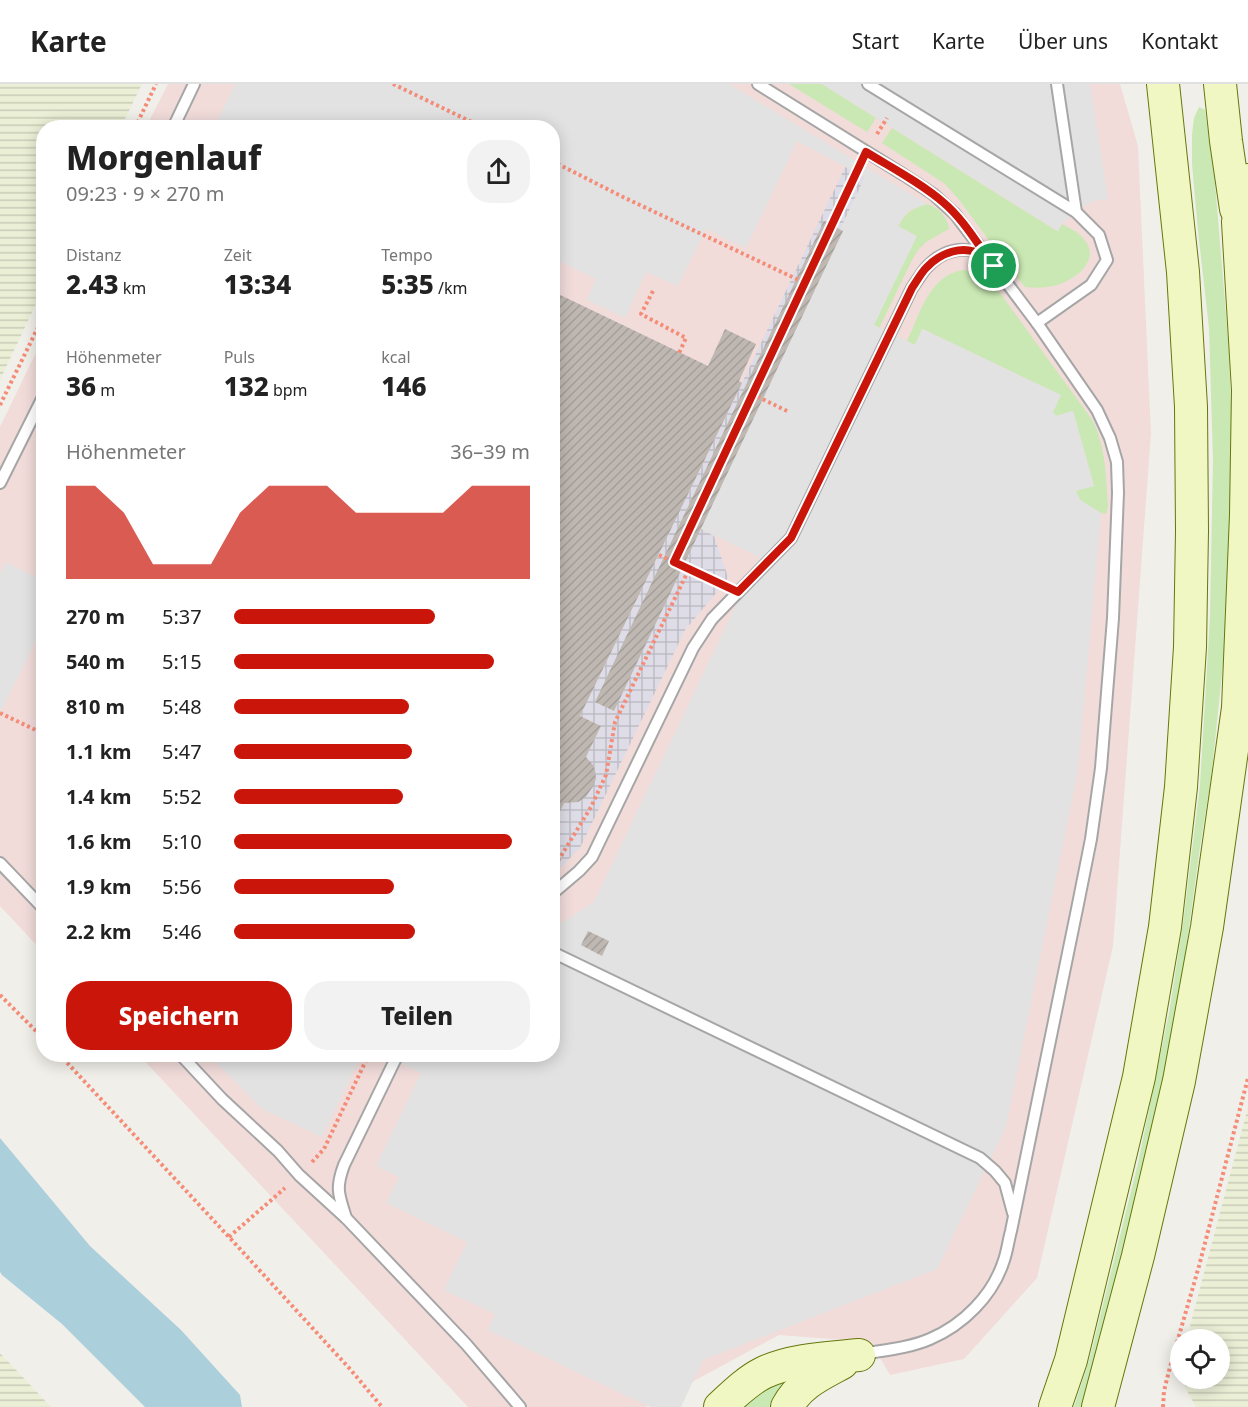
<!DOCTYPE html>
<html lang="de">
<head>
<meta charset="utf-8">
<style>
  body { margin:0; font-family:"Noto Sans",sans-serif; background:#f2f2f2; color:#222; height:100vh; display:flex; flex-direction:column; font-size:22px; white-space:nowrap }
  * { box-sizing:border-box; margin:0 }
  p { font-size:20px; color:#767676 }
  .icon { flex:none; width:33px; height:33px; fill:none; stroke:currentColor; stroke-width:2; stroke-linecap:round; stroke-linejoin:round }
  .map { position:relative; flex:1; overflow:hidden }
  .drawer { position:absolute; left:36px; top:36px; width:524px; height:942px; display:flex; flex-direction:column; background:#fff; border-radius:24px; box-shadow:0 3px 15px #0003 }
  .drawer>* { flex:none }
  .buttons { position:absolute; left:1170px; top:1245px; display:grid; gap:12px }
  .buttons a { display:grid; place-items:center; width:60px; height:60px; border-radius:50%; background:#fff; box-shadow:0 3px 15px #0003; font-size:30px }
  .pin { position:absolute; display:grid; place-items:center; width:51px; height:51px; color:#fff; margin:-26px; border:3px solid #fff; border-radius:50%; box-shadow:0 2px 6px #0007 }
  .round { display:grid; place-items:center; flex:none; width:63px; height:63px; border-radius:24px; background:#f2f2f2 }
  .head { display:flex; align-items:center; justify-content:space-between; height:102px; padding:0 30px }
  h1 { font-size:33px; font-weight:800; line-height:45px }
  .stats { display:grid; grid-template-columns:repeat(3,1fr); gap:9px; height:102px; padding:6px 30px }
  .stats div { display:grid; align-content:center }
  .stats b { font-size:26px; font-weight:800 }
  .stats small { font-size:16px; font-weight:400 }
  .stats p { font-size:16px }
  .chart { height:168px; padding:12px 30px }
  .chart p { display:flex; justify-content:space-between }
  .chart svg { width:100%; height:108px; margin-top:6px; fill:#ca160a; opacity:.7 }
  .action { display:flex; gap:12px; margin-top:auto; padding:12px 30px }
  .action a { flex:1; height:69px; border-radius:24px; background:#ca160a; color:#fff; font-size:24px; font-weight:800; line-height:69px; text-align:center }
  .action a+a { background:#f2f2f2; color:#222 }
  ul { padding:0 30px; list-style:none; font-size:20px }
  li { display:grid; grid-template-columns:96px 72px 1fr; align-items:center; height:45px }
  li i { height:15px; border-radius:8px; background:#ca160a }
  header { display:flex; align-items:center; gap:36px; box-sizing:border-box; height:84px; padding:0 30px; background:#fff; border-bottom:2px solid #e0e0e0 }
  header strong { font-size:28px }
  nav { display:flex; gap:33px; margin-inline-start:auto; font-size:21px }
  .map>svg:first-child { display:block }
</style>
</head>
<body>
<header>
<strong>Karte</strong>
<nav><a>Start</a><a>Karte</a><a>Über uns</a><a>Kontakt</a></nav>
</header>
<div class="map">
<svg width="1248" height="1323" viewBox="0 0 1248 1323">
  <defs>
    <pattern id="farmland-rules" width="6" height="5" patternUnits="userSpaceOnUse" patternTransform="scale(1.5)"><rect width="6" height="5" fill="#ebefd6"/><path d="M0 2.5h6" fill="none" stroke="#c9cdb7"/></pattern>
    <pattern id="plaza-grid" width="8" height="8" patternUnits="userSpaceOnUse" patternTransform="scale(1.5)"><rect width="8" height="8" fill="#dedde7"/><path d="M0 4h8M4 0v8" fill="none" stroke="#bebdc6"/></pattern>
    <pattern id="building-hatch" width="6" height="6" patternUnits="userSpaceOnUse" patternTransform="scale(1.5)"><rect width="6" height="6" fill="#bfb8b2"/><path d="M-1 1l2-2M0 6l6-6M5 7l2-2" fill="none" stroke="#a49e99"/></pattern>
  </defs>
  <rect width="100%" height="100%" fill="#f1efe9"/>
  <g fill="#f1dcda">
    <path d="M168,0H1120L1138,62L1151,349L1113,862L1037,1194L964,1275L890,1291L871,1258L779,1251L646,1323H468L139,971L552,970V44L146,43Z"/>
    <path d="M43,254V868L0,822V343Z"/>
  </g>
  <g fill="url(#farmland-rules)">
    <path d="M0,0H142L121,43L44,44L43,205L0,296Z"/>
    <path d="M1248,1023V1323H1196L1185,1303L1186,1295L1220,1294V1256L1189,1255L1190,1242Z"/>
    <path d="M0,1269L51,1323H0Z"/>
  </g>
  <g fill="#cae8b3">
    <path d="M789,0H822L876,34L867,48Z"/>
    <path d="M1199,23L1205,26L1215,99L1229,266L1232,351V406L1225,561L1211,695L1200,763L1184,880L1167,979L1130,1150L1086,1313L1083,1323H1074L1090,1273L1138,1079L1169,929L1183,840L1200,701L1210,533L1213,376L1209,244L1198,147L1192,80V51L1194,34Z"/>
    <path d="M892,44L1057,147L1062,140C1069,144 1077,147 1082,153C1104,175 1075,197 1053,202C1044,204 1034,204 1025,203L1011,186L960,117L945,100L882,59Z"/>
    <path d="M927,120C939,123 948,134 949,145L926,158L918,166L912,176L789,431L807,380L916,153L898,143C907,127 910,126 927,120Z"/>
    <path d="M962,186C976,187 985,193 995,202L1093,337C1106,365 1106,392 1108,423L1106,430L1101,429L1080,416L1075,406L1094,402L1073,327L1056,332L1053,328L1060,311L923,245L915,261L907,257C920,230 929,192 962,186Z"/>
    <path d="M794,1287L773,1323H734Z"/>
  </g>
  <g fill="#e2e2e2">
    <path d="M235,0H729L927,120L909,126L904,132L898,142L917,152L874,241L915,261L922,245L1061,311L1053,328L1056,332L1073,327L1094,402L1076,407L1080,416L1101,429L1078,685L1006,1043L937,1185L703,1276L681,1323H650L488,1246L495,1230L444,1206L467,1158L386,1119L399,1093L376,1082L421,989L384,971L552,970V845L594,818L759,473L697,443L865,93L797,57L746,164L706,145L678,202L646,188L625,234L587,216L596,195L552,174V44H214Z"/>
    <path d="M822,0H1090L1108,115L1093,117L1076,128L1062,140L1058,147Z"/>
    <path d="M6,478L43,497L44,541L0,629V490Z"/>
    <path d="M209,971H361L322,1053L262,1025Z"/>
  </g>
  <path fill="url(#plaza-grid)" d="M845,83L865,93L698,443L714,452L728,493L727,496L685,546L580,764L552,792V743L601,642L580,632L742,299Z"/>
  <path fill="#accfdc" d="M0,1054L90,1162L181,1246L240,1311L242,1323H145L62,1240L2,1191L0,1188Z"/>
  <g fill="url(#building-hatch)">
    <path d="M824,137L843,147L614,627L595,618Z"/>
    <path d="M552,207L708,282L725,245L756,260L739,297L742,299L580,632L601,642L586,673L593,681L595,686L596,694L594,701L585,714L578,718L564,719L552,743Z"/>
    <path d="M44,711V731L36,727Z"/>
    <path d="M588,847L609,857L602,872L581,861Z"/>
  </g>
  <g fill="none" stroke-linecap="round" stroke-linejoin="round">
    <defs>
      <g id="lane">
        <path d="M758,0L904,91L933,110L955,130L1037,239L1097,326L1110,354L1117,378L1118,409L1113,534L1101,684L1091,755L1077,825L1011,1147C1008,1158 1007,1169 1003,1179C992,1212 963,1241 930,1255C909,1264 885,1266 862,1270"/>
        <path d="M868,0L1076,128L1099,151L1107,176L1091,201L1037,239"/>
        <path d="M1057,0L1076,128"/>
        <path d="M173,44L194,0"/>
        <path d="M0,399L44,311"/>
        <path d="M0,779L44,825"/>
        <path d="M552,810L579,787L592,773L693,564L712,535L791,454L912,204C917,197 921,190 926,184C941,167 965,159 985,173"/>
        <path d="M552,868L980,1074L995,1087L1005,1099L1013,1129"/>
        <path d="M180,970L222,1015L278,1067L299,1091L346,1134L466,1260L520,1323"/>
        <path d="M346,1134C339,1111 335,1105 344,1081L398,970"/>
      </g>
      <g id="secondary">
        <path d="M1220,0L1226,57L1236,125"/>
        <path d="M720,1323C733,1311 747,1297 763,1289C791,1275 829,1274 859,1271"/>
        <path d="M787,1323C799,1300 820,1291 842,1279"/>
        <path d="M1055,1323L1071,1276L1139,993L1165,843L1181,703L1190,563L1192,447L1191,323L1183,188L1163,0"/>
        <path d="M1098,1323L1138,1172L1179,997L1207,843L1238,624L1246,431L1248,306L1238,138L1248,96"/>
      </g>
    </defs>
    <use href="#lane" stroke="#a6a6a6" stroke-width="14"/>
    <use href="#secondary" stroke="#65770b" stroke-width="34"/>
    <g stroke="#f48c78" stroke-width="4" stroke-dasharray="3 3" stroke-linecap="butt">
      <path d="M393,0L484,44"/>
      <path d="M135,44L156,0"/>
      <path d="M877,50L887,34"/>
      <path d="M552,77L623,113L805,199"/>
      <path d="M653,207L641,230L686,254L679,269"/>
      <path d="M752,310L789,328"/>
      <path d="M0,321L44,231"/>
      <path d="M659,471L674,478"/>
      <path d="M689,485L721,500"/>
      <path d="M0,629L44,650"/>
      <path d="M558,777L591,723L606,691L615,638L689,485L674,478L859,83"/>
      <path d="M552,843L558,846L556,851"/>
      <path d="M0,911L44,955"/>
      <path d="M59,970L229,1153L350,1285L382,1323"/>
      <path d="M312,1078L324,1065L369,970"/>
      <path d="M229,1153L285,1104"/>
      <path d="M1163,1323L1164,1307L1170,1283L1199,1182L1248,994"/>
    </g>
    <use href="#lane" stroke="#fff" stroke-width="10"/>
    <use href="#secondary" stroke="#f1f7c2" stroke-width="32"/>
  </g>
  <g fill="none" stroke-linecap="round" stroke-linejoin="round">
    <defs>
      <path id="route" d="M866,68C892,84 921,99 944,119C964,136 978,161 994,182C990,178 987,174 983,172C964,159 940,169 926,184C921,189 917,197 912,204L791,454L738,508L674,478Z"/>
    </defs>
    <use href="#route" stroke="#fff" stroke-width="12"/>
    <use href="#route" stroke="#ca160a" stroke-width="8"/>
  </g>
</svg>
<div class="buttons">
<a><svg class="icon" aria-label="locate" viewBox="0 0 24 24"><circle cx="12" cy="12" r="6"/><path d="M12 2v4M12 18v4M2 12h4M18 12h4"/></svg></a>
</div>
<div class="pin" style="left:994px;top:182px;background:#1e9e55"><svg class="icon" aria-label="arrive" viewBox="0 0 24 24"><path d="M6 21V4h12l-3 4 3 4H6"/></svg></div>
<section class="drawer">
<div class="head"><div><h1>Morgenlauf</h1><p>09:23 · 9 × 270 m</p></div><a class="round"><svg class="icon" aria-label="share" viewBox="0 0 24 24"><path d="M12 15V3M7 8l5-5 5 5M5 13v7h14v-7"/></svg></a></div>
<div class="stats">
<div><p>Distanz</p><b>2.43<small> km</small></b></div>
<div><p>Zeit</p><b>13:34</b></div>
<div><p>Tempo</p><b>5:35<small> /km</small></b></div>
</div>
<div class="stats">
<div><p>Höhenmeter</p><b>36<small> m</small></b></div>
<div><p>Puls</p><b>132<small> bpm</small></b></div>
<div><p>kcal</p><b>146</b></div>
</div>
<div class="chart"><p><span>Höhenmeter</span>36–39 m</p>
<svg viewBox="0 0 160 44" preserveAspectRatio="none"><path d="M0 44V6L10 6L20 17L30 38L40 38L50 38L60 17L70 6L80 6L90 6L100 17L110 17L120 17L130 17L140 6L150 6L160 6V44z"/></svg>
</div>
<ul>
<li><b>270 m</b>5:37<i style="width:68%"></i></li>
<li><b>540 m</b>5:15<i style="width:88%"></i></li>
<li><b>810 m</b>5:48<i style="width:59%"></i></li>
<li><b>1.1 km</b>5:47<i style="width:60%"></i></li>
<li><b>1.4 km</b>5:52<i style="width:57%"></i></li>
<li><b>1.6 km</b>5:10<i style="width:94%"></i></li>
<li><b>1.9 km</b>5:56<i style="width:54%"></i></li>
<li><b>2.2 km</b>5:46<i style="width:61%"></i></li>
</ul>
<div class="action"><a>Speichern</a><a>Teilen</a></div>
</section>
</div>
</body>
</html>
